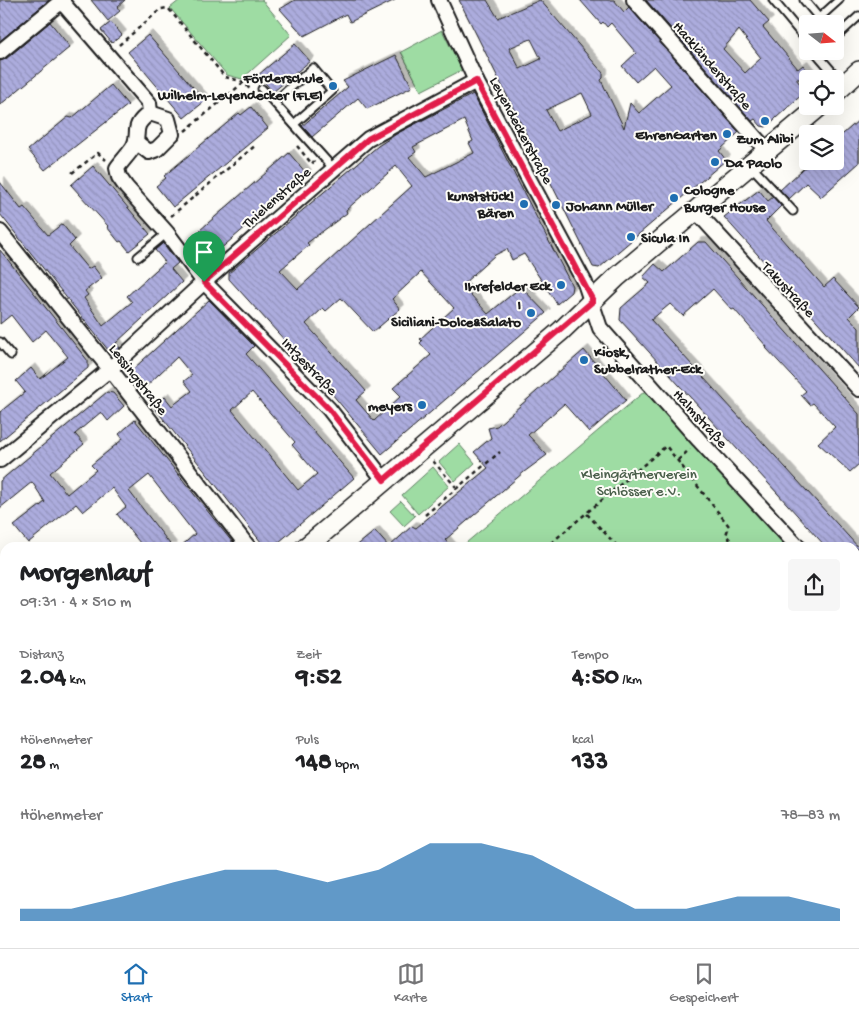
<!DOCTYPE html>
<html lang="de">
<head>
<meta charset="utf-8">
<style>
  body { margin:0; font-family:"Gochi Hand",sans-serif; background:#f6f6f6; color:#202124; height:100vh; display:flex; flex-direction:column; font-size:19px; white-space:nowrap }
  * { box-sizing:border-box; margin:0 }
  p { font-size:16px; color:#757577 }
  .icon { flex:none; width:28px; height:28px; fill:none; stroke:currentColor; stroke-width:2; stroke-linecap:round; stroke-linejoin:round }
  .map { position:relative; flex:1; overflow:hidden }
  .details { position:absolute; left:0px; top:542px; width:860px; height:406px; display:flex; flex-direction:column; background:#fff; border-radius:15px 15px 0 0; box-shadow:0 5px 20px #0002 }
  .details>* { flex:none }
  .needle { width:32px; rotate:107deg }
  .controls { position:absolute; left:799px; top:15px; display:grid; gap:10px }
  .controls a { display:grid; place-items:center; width:45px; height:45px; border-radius:5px; background:#fff; box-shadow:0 5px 20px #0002; font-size:25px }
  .pin { position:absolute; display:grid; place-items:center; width:42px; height:42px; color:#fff; margin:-51px -21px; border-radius:50% 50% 50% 0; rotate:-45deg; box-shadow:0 0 5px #0007 }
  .pin .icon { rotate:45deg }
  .round { display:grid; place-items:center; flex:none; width:52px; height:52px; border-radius:5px; background:#f6f6f6 }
  .headline { display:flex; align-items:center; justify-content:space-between; height:85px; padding:0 20px }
  h1 { font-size:28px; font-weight:800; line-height:38px }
  .stats { display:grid; grid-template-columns:repeat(3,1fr); gap:8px; height:85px; padding:5px 20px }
  .stats div { display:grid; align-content:center }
  .stats b { font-size:25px; font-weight:800 }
  .stats small { font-size:14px; font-weight:400 }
  .stats p { font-size:14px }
  .chart { height:140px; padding:10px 20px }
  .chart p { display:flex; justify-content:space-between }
  .chart svg { width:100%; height:90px; margin-top:5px; fill:#1f6fb2; opacity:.7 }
  .dock { display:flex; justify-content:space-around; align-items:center; height:70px; border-top:1px solid #e0e0e0; background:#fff; font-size:14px; color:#757577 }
  .dock a { display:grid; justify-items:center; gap:2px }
  .dock .active { color:#1f6fb2 }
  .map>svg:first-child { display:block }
</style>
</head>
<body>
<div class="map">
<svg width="859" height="948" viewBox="0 0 859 948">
  <defs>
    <pattern id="building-back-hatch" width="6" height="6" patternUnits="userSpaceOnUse" patternTransform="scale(1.25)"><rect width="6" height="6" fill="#acacdd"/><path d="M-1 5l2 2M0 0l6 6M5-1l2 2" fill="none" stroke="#9393bd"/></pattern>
    <filter id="shadow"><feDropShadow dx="4.5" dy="-4.5" stdDeviation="0" flood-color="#0004"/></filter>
  </defs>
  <rect width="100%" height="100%" fill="#fdfcf7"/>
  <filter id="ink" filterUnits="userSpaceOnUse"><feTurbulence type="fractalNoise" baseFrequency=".02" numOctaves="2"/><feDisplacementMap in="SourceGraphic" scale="10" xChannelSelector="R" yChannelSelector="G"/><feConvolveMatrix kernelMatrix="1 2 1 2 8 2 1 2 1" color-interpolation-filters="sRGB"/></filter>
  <g filter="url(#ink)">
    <g fill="#9edca3" stroke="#5d7c60">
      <path d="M180,0H262L291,35L242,79L227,75L170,8Z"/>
      <path d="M442,30L462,70L421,91L401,52Z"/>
      <path d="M645,391L786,547H461L466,543Z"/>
      <path d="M459,444L475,463L455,481L439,462Z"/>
      <path d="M433,467L449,486L418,514L402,495Z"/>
      <path d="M401,501L415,516L404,526L390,511Z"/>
      <path d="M859,599V767L855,771V602Z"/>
      <path d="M550,944H668L672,948H554Z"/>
    </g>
    <g fill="url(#building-back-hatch)" stroke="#1c1c1c" fill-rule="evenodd" filter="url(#shadow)">
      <path d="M0,0H49L0,41Z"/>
      <path d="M91,0H125L117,7L120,11L108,21Z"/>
      <path d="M295,0H395L350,22L346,14L304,36L280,9Z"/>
      <path d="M459,0H487L498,18L540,0L603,73V78L601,80L624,128L630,103L639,113L671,85L654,66L636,82L622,66L636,53L611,23L607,27L603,22L601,24L580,0H614L624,12L629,7L739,132L719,151L726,160L599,268L593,267ZM531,39L541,59L520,69L509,48ZM582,93L592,114L557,131L546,110Z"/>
      <path d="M646,0H750L769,22L763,27L798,69L803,65L814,79H796L806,91L766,127L761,126L755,119L752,121ZM739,30L761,58L745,73L723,49Z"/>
      <path d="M50,22L70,47L0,105V61L6,59Z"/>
      <path d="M111,22L122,35L112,43L101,30Z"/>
      <path d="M148,35L205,101L184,118L128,52Z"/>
      <path d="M295,44L310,61L273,92L258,75Z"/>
      <path d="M396,55L412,87L367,109L358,98L312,137L302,126L348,87L343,81Z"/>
      <path d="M111,85L128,105L45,170L28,150L68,117L72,118Z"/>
      <path d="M473,94L572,286L571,292L557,304L524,254L512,260L507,249L495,255L462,285L488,314L521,287L546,313L382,454L317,376L229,279V273L378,146L398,133ZM464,120L473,141L469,143L474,153L426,177L409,157L416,152L413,147ZM396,166L412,186L298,289L280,270L309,245L307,243L347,213L346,210ZM421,272L454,308L420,339L422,341L420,343L431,355L393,388L401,396L374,421L356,400L366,391L306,324L323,308L326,311L341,298L373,332L400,309L392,299Z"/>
      <path d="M251,107L268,128L173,207L156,186L166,178L164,176L239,113L241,115Z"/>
      <path d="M859,120V163L821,197L806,183L789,199L780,190L812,161H835V141Z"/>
      <path d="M289,153L307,174L218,251L200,230Z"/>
      <path d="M93,166L150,234L129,251L121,241L119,242L107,227L108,226L71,185Z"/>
      <path d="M0,182L21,209L24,207L48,235L62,224L75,240L69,246L88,269L93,266L102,278L85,291L88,295L84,298L103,326L132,302L127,296L165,262L155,250L163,243L178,263L171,269L182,282L116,343L120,348L112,355L0,214Z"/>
      <path d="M759,190L768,201L773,197L781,206L766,221L824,287L833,279L859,307L849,317L859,328V368L724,217Z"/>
      <path d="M698,242H706L859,414V464L850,472L818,443L835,427L813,403L810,405L801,395L806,391L766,348L767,347L734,309L732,310L713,289L683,316L670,304L651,320L859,548H827L620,320L621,308L650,283L643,277L655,264L664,272Z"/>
      <path d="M0,250L88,361V368L0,441V412L25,392L16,381L31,368L40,379L68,357L46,330L32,342L11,315L0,324Z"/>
      <path d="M209,300L254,346L246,354L354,478L272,548L265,547L153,406L165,397L172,406L192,391L184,381L192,375L177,357L141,391L131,379V371ZM252,392L295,442L292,445L317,474L298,490L232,410Z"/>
      <path d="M584,350L626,400L598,424L589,432L564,404L528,435L547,455L524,472L445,540L452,548H354L375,531L389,547L412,526L416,528L488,468L474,452L491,438L488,428L497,426Z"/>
      <path d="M107,392L113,393L124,406L108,421L101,412L75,434L84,444L50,473L67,494L96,470L91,465L123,439L119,434L135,420L237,548H179L195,534L149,475L129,491L173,548H144L117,514L126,507L112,488L83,512L76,504L28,543L14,526L45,502L32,482L0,508V481Z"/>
    </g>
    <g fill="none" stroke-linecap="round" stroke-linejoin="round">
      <defs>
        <g id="lane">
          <path d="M773,0L808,42"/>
          <path d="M804,0L819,18L839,0"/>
          <path d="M835,38L859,16"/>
          <path d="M817,54L843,84"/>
          <path d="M262,89L333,168"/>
          <path d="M274,102L313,68L332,91L294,124"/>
          <path d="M751,166L793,211"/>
          <path d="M138,257L167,233"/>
          <path d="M0,342L11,355"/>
          <path d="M0,664L5,660"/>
        </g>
        <g id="street">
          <path d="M439,0L476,81L585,283L600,328L699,440L799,548"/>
          <path d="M634,0L768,152"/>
          <path d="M61,1L149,103L150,113C128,128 143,134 132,149C127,156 122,161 117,168L119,177L126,187L167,233L204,282L329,409L384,480"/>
          <path d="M0,52L63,0"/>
          <path d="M136,142L149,152L157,149L172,134L168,119L150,113"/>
          <path d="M696,211L859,389"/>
          <path d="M0,232L110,369L249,548"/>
          <path d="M0,460L110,369L204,282L368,139L476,81"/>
          <path d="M0,600L5,606"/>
          <path d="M240,944L243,948"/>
          <path d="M529,944L533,948"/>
          <path d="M153,948L158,944"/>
        </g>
        <g id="secondary">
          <path d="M835,93L859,71"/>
          <path d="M305,548L561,331L617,277L820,106"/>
          <path d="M0,812L5,808"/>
        </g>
      </defs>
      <use href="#lane" stroke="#1c1c1c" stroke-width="11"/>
      <use href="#street" stroke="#1c1c1c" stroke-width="18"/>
      <use href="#secondary" stroke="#1c1c1c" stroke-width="22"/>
      <g stroke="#1c1c1c" stroke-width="2.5" stroke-dasharray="4 4" stroke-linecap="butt">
        <path d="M119,45L161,9L168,8L225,77L244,82L252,92"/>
        <path d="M185,131L244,82"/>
        <path d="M297,146L312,164L314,161"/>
        <path d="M72,173L98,153L106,160"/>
        <path d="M171,216L256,145"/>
        <path d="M678,460L690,449"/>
        <path d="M433,461L456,487"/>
        <path d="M587,514L619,548"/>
        <path d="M425,515L500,452"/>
        <path d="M545,548L666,446L729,526L726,535L737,548"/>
        <path d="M855,609L859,610"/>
        <path d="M855,641H859"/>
        <path d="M582,944L585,948"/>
        <path d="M665,944L669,948"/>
      </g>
      <use href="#lane" stroke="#fdfcf7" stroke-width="7"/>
      <use href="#street" stroke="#fdfcf7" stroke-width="14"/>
      <use href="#secondary" stroke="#fdfcf7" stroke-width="19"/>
    </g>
  </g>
  <g fill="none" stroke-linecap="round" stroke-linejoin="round" filter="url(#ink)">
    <defs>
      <path id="route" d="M476,81L593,301L384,480L329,409L204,282L368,139Z"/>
    </defs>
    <use href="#route" stroke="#fff" stroke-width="10"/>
    <use href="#route" stroke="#e11d48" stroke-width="6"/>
  </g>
  <g fill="#1f6fb2" stroke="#fdfcf7" stroke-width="2">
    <circle cx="333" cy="86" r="5"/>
    <circle cx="765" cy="121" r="5"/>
    <circle cx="727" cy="134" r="5"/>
    <circle cx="715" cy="162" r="5"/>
    <circle cx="674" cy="198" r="5"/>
    <circle cx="524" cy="204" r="5"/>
    <circle cx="556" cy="205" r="5"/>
    <circle cx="631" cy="237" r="5"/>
    <circle cx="561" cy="285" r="5"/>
    <circle cx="531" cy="313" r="5"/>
    <circle cx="584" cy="360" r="5"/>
    <circle cx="422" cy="405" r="5"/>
  </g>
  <g text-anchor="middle" stroke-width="4" stroke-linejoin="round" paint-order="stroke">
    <g font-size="15" fill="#1c1c1c" stroke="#fdfcf7">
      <text transform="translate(713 65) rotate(49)" y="5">Hackländerstraße</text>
      <text transform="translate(522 130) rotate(62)" y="5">Leyendeckerstraße</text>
      <text transform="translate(276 197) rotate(-41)" y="5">Thielenstraße</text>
      <text transform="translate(789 289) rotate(47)" y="5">Takustraße</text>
      <text transform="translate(310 366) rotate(46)" y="5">Intzestraße</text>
      <text transform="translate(139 379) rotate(52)" y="5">Lessingstraße</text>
      <text transform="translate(701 418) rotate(48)" y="5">Halmstraße</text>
    </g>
    <g font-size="15" font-weight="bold" fill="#1c1c1c" stroke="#fdfcf7" text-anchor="end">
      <text x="323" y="82">Förderschule<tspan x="323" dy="17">Wilhelm-Leyendecker (FLE)</tspan></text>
      <text x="717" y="139">EhrenGarten</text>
      <text x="765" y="143" text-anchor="middle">Zum Alibi</text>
      <text x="725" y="167" text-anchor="start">Da Paolo</text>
      <text x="684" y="194" text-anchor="start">Cologne<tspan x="684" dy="17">Burger House</tspan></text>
      <text x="514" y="200">kunststück!<tspan x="514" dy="17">Bären</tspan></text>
      <text x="566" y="210" text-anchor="start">Johann Müller</text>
      <text x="641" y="242" text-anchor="start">Sicula In</text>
      <text x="551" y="290">Ihrefelder Eck</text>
      <text x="521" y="309">I<tspan x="521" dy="17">Siciliani-Dolce&amp;Salato</tspan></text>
      <text x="594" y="356" text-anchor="start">Kiosk,<tspan x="594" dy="17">Subbelrather-Eck</tspan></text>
      <text x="412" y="410">meyers</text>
    </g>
    <g font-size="15" fill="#4a5f4b" stroke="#fdfcf7">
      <text x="639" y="478">Kleingärtnerverein<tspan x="639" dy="17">Schlösser e.V.</tspan></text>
    </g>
  </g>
</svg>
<div class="controls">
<a><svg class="needle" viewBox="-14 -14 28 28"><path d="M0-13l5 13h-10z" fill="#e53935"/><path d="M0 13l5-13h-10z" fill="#757577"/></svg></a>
<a><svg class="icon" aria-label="locate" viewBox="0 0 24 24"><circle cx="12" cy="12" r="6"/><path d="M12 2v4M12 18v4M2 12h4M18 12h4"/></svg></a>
<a><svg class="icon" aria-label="layers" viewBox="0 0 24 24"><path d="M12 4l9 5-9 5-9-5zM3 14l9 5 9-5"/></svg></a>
</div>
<div class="pin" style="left:204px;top:282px;background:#1e9e55"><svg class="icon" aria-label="arrive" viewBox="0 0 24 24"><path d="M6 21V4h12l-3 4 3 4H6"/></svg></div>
<section class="details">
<div class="headline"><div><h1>Morgenlauf</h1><p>09:31 · 4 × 510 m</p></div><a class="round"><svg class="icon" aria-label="share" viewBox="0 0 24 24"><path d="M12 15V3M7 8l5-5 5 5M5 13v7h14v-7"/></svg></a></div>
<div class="stats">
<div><p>Distanz</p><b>2.04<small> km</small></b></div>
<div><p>Zeit</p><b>9:52</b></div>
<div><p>Tempo</p><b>4:50<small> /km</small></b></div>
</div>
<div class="stats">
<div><p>Höhenmeter</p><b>28<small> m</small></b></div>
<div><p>Puls</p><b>148<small> bpm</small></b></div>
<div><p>kcal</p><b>133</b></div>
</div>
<div class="chart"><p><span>Höhenmeter</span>78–83 m</p>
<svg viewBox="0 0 160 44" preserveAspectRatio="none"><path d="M0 44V38L10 38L20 32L30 25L40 19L50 19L60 25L70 19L80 6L90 6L100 12L110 25L120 38L130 38L140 32L150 32L160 38V44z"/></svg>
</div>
</section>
</div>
<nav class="dock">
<a class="active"><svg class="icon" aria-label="home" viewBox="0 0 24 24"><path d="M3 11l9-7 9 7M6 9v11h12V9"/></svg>Start</a>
<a><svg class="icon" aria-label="map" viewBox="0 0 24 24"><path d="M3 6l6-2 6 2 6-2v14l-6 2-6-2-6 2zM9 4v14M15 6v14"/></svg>Karte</a>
<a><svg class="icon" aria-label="saved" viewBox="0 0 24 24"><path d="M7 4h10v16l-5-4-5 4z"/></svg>Gespeichert</a>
</nav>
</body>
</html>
